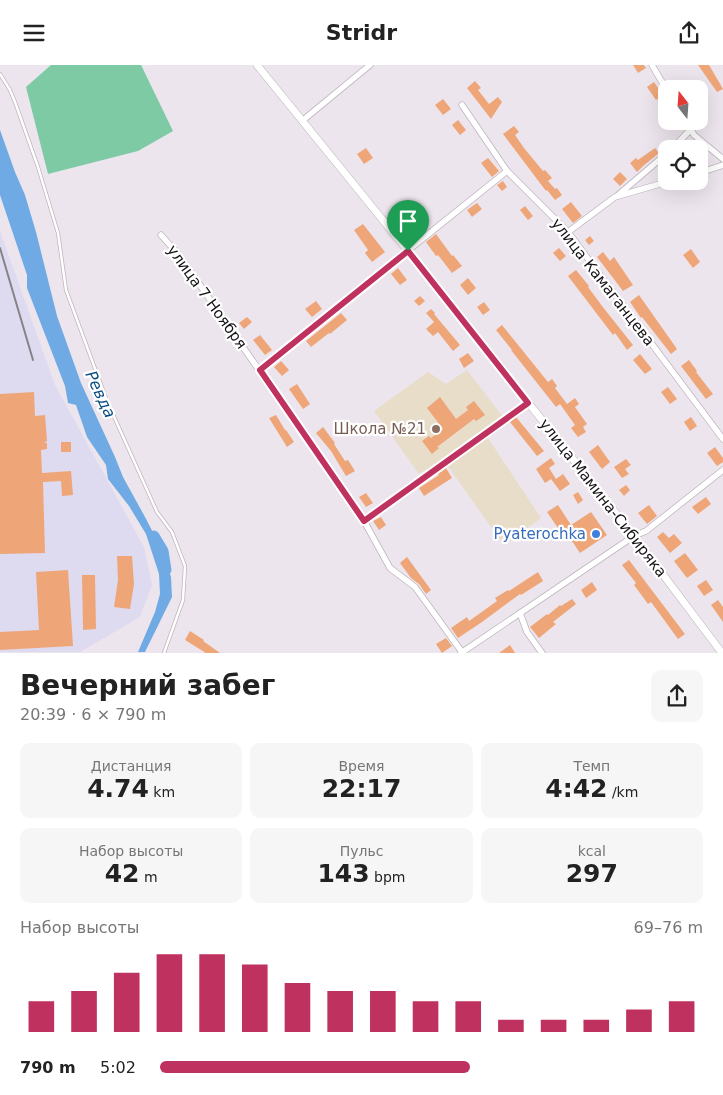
<!DOCTYPE html>
<html lang="ru">
<head>
<meta charset="utf-8">
<style>
  body { margin:0; font-family:"DejaVu Sans",sans-serif; background:#f6f6f6; color:#222; height:100vh; display:flex; flex-direction:column; font-size:19px; white-space:nowrap }
  * { box-sizing:border-box; margin:0 }
  p { font-size:16px; color:#767676 }
  .icon { flex:none; width:28px; height:28px; fill:none; stroke:currentColor; stroke-width:2; stroke-linecap:round; stroke-linejoin:round }
  .map { position:relative; height:588px; overflow:hidden }
  .drawer { display:flex; flex-direction:column; background:#fff; flex:1 }
  .drawer>* { flex:none }
  .needle { width:32px; rotate:343deg }
  .tools { position:absolute; left:658px; top:15px; display:grid; gap:10px }
  .tools a { display:grid; place-items:center; width:50px; height:50px; border-radius:10px; background:#fff; box-shadow:0 5px 20px #0002; font-size:25px }
  .pin { position:absolute; display:grid; place-items:center; width:42px; height:42px; color:#fff; margin:-51px -21px; border-radius:50% 50% 50% 0; rotate:-45deg; box-shadow:0 0 5px #0007 }
  .pin .icon { rotate:45deg }
  .round { display:grid; place-items:center; flex:none; width:52px; height:52px; border-radius:10px; background:#f6f6f6 }
  .head { display:flex; align-items:center; justify-content:space-between; height:85px; padding:0 20px }
  h1 { font-size:28px; font-weight:600; line-height:38px }
  .stats { display:grid; grid-template-columns:repeat(3,1fr); gap:8px; height:85px; padding:5px 20px }
  .stats div { display:grid; align-content:center; border-radius:10px; background:#f6f6f6; text-align:center }
  .stats b { font-size:25px; font-weight:600 }
  .stats small { font-size:14px; font-weight:400 }
  .stats p { font-size:14px }
  .chart { height:140px; padding:10px 20px }
  .chart p { display:flex; justify-content:space-between }
  .chart svg { width:100%; height:90px; margin-top:5px; stroke:#bf315f; stroke-width:6 }
  ul { padding:0 20px; list-style:none; font-size:16px }
  li { display:grid; grid-template-columns:80px 60px 1fr; align-items:center; height:38px }
  li i { height:12px; border-radius:6px; background:#bf315f }
  header { display:flex; justify-content:space-between; align-items:center; height:65px; padding:0 20px; background:#fff; font-size:22px; font-weight:600 }
  .map>svg:first-child { display:block }
</style>
</head>
<body>
<header><svg class="icon" aria-label="menu" viewBox="0 0 24 24"><path d="M4 6h16M4 12h16M4 18h16"/></svg>Stridr<svg class="icon" aria-label="share" viewBox="0 0 24 24"><path d="M12 15V3M7 8l5-5 5 5M5 13v7h14v-7"/></svg></header>
<div class="map">
<svg width="723" height="588" viewBox="0 0 723 588">
  <rect width="100%" height="100%" fill="#ede5ed"/>
  <path fill="#dedbf1" d="M0,166L55,320L144,482L152,520L140,552L80,587H0Z"/>
  <g fill="#e8ddc9">
    <path d="M467,305L503,352L443,394L419,409L374,346L428,307L446,319Z"/>
    <path d="M488,373L541,453L504,480L447,400Z"/>
  </g>
  <path fill="#7dcaa4" d="M51,0H141L173,66L138,86L48,109L26,22Z"/>
  <path fill="#6faae4" d="M0,65L15,107L25,130L36,167L57,251L81,318L115,392L123,412L145,452L161,483L171,512L172,532L145,587H138L155,547L160,529L159,509L146,469L129,441L108,414L106,400L87,372L76,340L68,338L65,321L27,223V210L0,130Z"/>
  <g fill="none" stroke-linecap="round" stroke-linejoin="round">
    <path stroke="#6faae4" stroke-width="11" d="M154,471L163,486L166,505"/>
  </g>
  <g fill="#eea678">
    <path d="M633,0H644L646,3L638,8Z"/>
    <path d="M698,0H709L723,24L717,27Z"/>
    <path d="M475,16L481,23L478,25L489,39L498,32L502,37L491,54L467,23Z"/>
    <path d="M654,17L663,30L656,35L647,22Z"/>
    <path d="M443,34L451,44L443,50L435,40Z"/>
    <path d="M458,55L466,65L460,70L452,60Z"/>
    <path d="M668,56H681V57L673,63Z"/>
    <path d="M514,61L519,67L515,70L524,83L543,106L545,105L552,113L548,116L555,124L557,123L562,130L555,135L547,125L546,126L503,69Z"/>
    <path d="M366,83L373,93L364,99L357,89Z"/>
    <path d="M655,83L659,88L643,101L637,107L630,98L636,93L638,95Z"/>
    <path d="M488,93L499,106L492,112L481,98Z"/>
    <path d="M620,107L627,114L620,121L613,114Z"/>
    <path d="M503,116L507,122L502,126L497,120Z"/>
    <path d="M571,137L582,151L573,158L562,144Z"/>
    <path d="M477,138L482,144L472,152L467,145Z"/>
    <path d="M525,141L533,151L528,155L520,145Z"/>
    <path d="M414,144L427,161L420,167L406,150Z"/>
    <path d="M363,159L385,187L372,197L365,188L368,185L354,165Z"/>
    <path d="M436,169L452,191L453,190L462,201L452,208L438,190L436,191L426,177Z"/>
    <path d="M590,171L594,176L589,180L585,175Z"/>
    <path d="M559,183L566,191L560,196L553,188Z"/>
    <path d="M691,184L700,197L693,203L683,190Z"/>
    <path d="M603,187L610,196L614,192L633,220L623,226L597,192Z"/>
    <path d="M398,203L407,215L400,220L391,209Z"/>
    <path d="M576,205L589,221L588,222L602,241L633,280L627,285L615,268L613,270L568,211Z"/>
    <path d="M468,213L476,223L468,230L460,220Z"/>
    <path d="M639,230L677,284L671,289L642,252L641,253L630,237Z"/>
    <path d="M420,231L425,236L419,241L414,236Z"/>
    <path d="M316,236L322,244L312,252L305,244Z"/>
    <path d="M484,237L490,245L483,250L477,242Z"/>
    <path d="M431,244L435,248L434,249L460,280L453,286L438,267L433,271L426,264L434,257L426,248Z"/>
    <path d="M341,248L347,255L330,269L329,268L311,282L306,276Z"/>
    <path d="M247,252L252,257L244,264L239,258Z"/>
    <path d="M502,260L548,317L552,314L557,321L555,323L567,339L575,333L579,339L575,342L587,359L583,362L586,367L578,372L571,363L575,360L560,339L556,342L511,285H512L496,265Z"/>
    <path d="M260,270L272,285L265,290L253,275Z"/>
    <path d="M468,288L474,296L464,303L459,294Z"/>
    <path d="M640,289L652,304L645,309L633,295Z"/>
    <path d="M689,295L697,306L696,307L713,329L706,334L681,301Z"/>
    <path d="M281,296L289,305L282,311L274,302Z"/>
    <path d="M297,319L310,339L303,344L289,324Z"/>
    <path d="M668,322L677,334L670,339L661,327Z"/>
    <path d="M34,327L35,351L45,350L47,376L44,378H47V384L41,385L42,408L71,406L73,430L62,431L61,416L43,417L45,488L0,489V329Z"/>
    <path d="M440,332L456,354L468,345L466,342L474,336L485,350L476,356L474,354L437,382L439,383L432,389L422,376L429,371L431,373L443,364L427,343Z"/>
    <path d="M276,350L285,365H286L294,377L287,382L269,353Z"/>
    <path d="M516,352L544,386L537,391L510,357Z"/>
    <path d="M691,352L697,361L690,366L684,357Z"/>
    <path d="M323,362L335,378L334,379L345,396L348,395L355,406L346,411L331,386L316,368Z"/>
    <rect x="61" y="377" width="10" height="10"/>
    <path d="M598,380L610,397L602,404L589,387Z"/>
    <path d="M715,382L723,393V397L717,401L707,388Z"/>
    <path d="M551,393L555,399L549,403L556,414L563,409L570,419L560,426L551,414L545,418L536,404Z"/>
    <path d="M626,394L631,400L625,404L629,409L622,413L614,402Z"/>
    <path d="M446,403L452,413L424,431L419,423L439,410L438,409Z"/>
    <path d="M626,420L630,425L624,431L619,425Z"/>
    <path d="M578,427L583,435L578,439L573,430Z"/>
    <path d="M366,428L373,438L366,442L359,432Z"/>
    <path d="M706,432L711,439L698,449L692,442Z"/>
    <path d="M558,440L571,460L591,447L607,470L580,488L566,467L562,469L547,447Z"/>
    <path d="M649,440L657,451L647,459L638,448Z"/>
    <path d="M381,452L386,460L379,465L373,456Z"/>
    <path d="M663,467L669,473L674,469L682,478L670,488L657,472Z"/>
    <path d="M685,488L698,505L687,513L674,496Z"/>
    <path d="M117,491H132L134,519L130,544L114,542L118,515Z"/>
    <path d="M407,492L431,525L426,529L419,519L411,513L400,498Z"/>
    <path d="M629,495L685,569L678,574L651,537L648,539L634,520L636,518L622,500Z"/>
    <path d="M68,505L73,581L0,585V567L39,565L36,507Z"/>
    <path d="M538,507L543,516L521,530L520,529L482,557L458,573L451,563L467,552L469,556L497,536L495,533L508,525L509,526Z"/>
    <path d="M82,510H95L96,564L83,565Z"/>
    <path d="M706,515L713,525L704,531L697,521Z"/>
    <path d="M592,517L597,525L586,533L581,525Z"/>
    <path d="M572,534L576,539L553,557L556,559L539,573L530,562L547,549L548,550L560,540L561,541Z"/>
    <path d="M718,535L723,542V557L711,540Z"/>
    <path d="M190,566L204,575L203,576L220,588H206L185,575Z"/>
    <path d="M446,573L452,581L442,588L436,579Z"/>
    <path d="M510,580L515,588H499Z"/>
  </g>
  <g fill="none" stroke-linecap="round" stroke-linejoin="round">
    <defs>
      <path id="service" d="M0,9L10,25L15,37L38,102L58,168L66,225L107,336L157,447L172,467L185,501L183,535L164,588"/>
      <g id="minor">
        <path d="M652,0L666,24"/>
        <path d="M462,40L507,106L568,167L723,374"/>
        <path d="M302,56L370,0"/>
        <path d="M686,56L694,70L723,94"/>
        <path d="M672,84L691,64"/>
        <path d="M699,108L723,100"/>
        <path d="M617,131L666,89"/>
        <path d="M568,167L615,132L670,116"/>
        <path d="M161,170L179,190L364,456L390,503L415,522L462,587"/>
        <path d="M259,305L507,106"/>
        <path d="M364,456L528,338"/>
        <path d="M520,548L527,567L542,588"/>
        <path d="M461,588L634,471L646,466L723,405"/>
      </g>
      <path id="tertiary" d="M257,0L408,186L634,471L722,588"/>
    </defs>
    <use href="#service" stroke="#bdb5bd" stroke-width="4"/>
    <use href="#minor" stroke="#bdb5bd" stroke-width="7"/>
    <use href="#tertiary" stroke="#bdb5bd" stroke-width="8"/>
    <use href="#service" stroke="#fff" stroke-width="2.5"/>
    <use href="#minor" stroke="#fff" stroke-width="5.5"/>
    <use href="#tertiary" stroke="#fff" stroke-width="7"/>
    <path stroke="#878287" stroke-width="2" d="M0,183L33,295"/>
  </g>
  <g fill="none" stroke-linecap="round" stroke-linejoin="round">
    <defs>
      <path id="route" d="M408,186L528,338L364,456L260,305Z"/>
    </defs>
    <use href="#route" stroke="#fff" stroke-width="10"/>
    <use href="#route" stroke="#bf315f" stroke-width="6"/>
  </g>
  <circle fill="#8d6e63" stroke="#fff" stroke-width="2" cx="436" cy="364" r="5"/>
  <circle fill="#3f7fe0" stroke="#fff" stroke-width="2" cx="596" cy="469" r="5"/>
  <g text-anchor="middle" stroke-width="4.5" stroke-linejoin="round" paint-order="stroke">
    <g font-size="15" fill="#161316" stroke="#fff">
      <text transform="translate(603 217) rotate(52)" y="5">улица Камаганцева</text>
      <text transform="translate(207 232) rotate(54)" y="5">улица 7 Ноября</text>
      <text transform="translate(603 433) rotate(52)" y="5">улица Мамина-Сибиряка</text>
    </g>
    <g font-size="15" fill="#785e54" stroke="#fff" text-anchor="end">
      <text x="426" y="369">Школа №21</text>
    </g>
    <g font-size="15" fill="#366cbe" stroke="#fff" text-anchor="end">
      <text x="586" y="474">Pyaterochka</text>
    </g>
    <g font-size="16" font-style="italic" fill="#0c4e83" stroke="#fff">
      <text transform="translate(101 329) rotate(65)" y="6">Ревда</text>
    </g>
  </g>
</svg>
<div class="tools">
<a><svg class="needle" viewBox="-14 -14 28 28"><path d="M0-13l5 13h-10z" fill="#e53935"/><path d="M0 13l5-13h-10z" fill="#767676"/></svg></a>
<a><svg class="icon" aria-label="locate" viewBox="0 0 24 24"><circle cx="12" cy="12" r="6"/><path d="M12 2v4M12 18v4M2 12h4M18 12h4"/></svg></a>
</div>
<div class="pin" style="left:408px;top:186px;background:#1e9e55"><svg class="icon" aria-label="arrive" viewBox="0 0 24 24"><path d="M6 21V4h12l-3 4 3 4H6"/></svg></div>
</div>
<section class="drawer">
<div class="head"><div><h1>Вечерний забег</h1><p>20:39 · 6 × 790 m</p></div><a class="round"><svg class="icon" aria-label="share" viewBox="0 0 24 24"><path d="M12 15V3M7 8l5-5 5 5M5 13v7h14v-7"/></svg></a></div>
<div class="stats">
<div><p>Дистанция</p><b>4.74<small> km</small></b></div>
<div><p>Время</p><b>22:17</b></div>
<div><p>Темп</p><b>4:42<small> /km</small></b></div>
</div>
<div class="stats">
<div><p>Набор высоты</p><b>42<small> m</small></b></div>
<div><p>Пульс</p><b>143<small> bpm</small></b></div>
<div><p>kcal</p><b>297</b></div>
</div>
<div class="chart"><p><span>Набор высоты</span>69–76 m</p>
<svg viewBox="0 0 160 44" preserveAspectRatio="none"><path d="M5 44V29M15 44V24M25 44V15M35 44V6M45 44V6M55 44V11M65 44V20M75 44V24M85 44V24M95 44V29M105 44V29M115 44V38M125 44V38M135 44V38M145 44V33M155 44V29"/></svg>
</div>
<ul>
<li><b>790 m</b>5:02<i style="width:57%"></i></li>
</ul>
</section>
</body>
</html>
